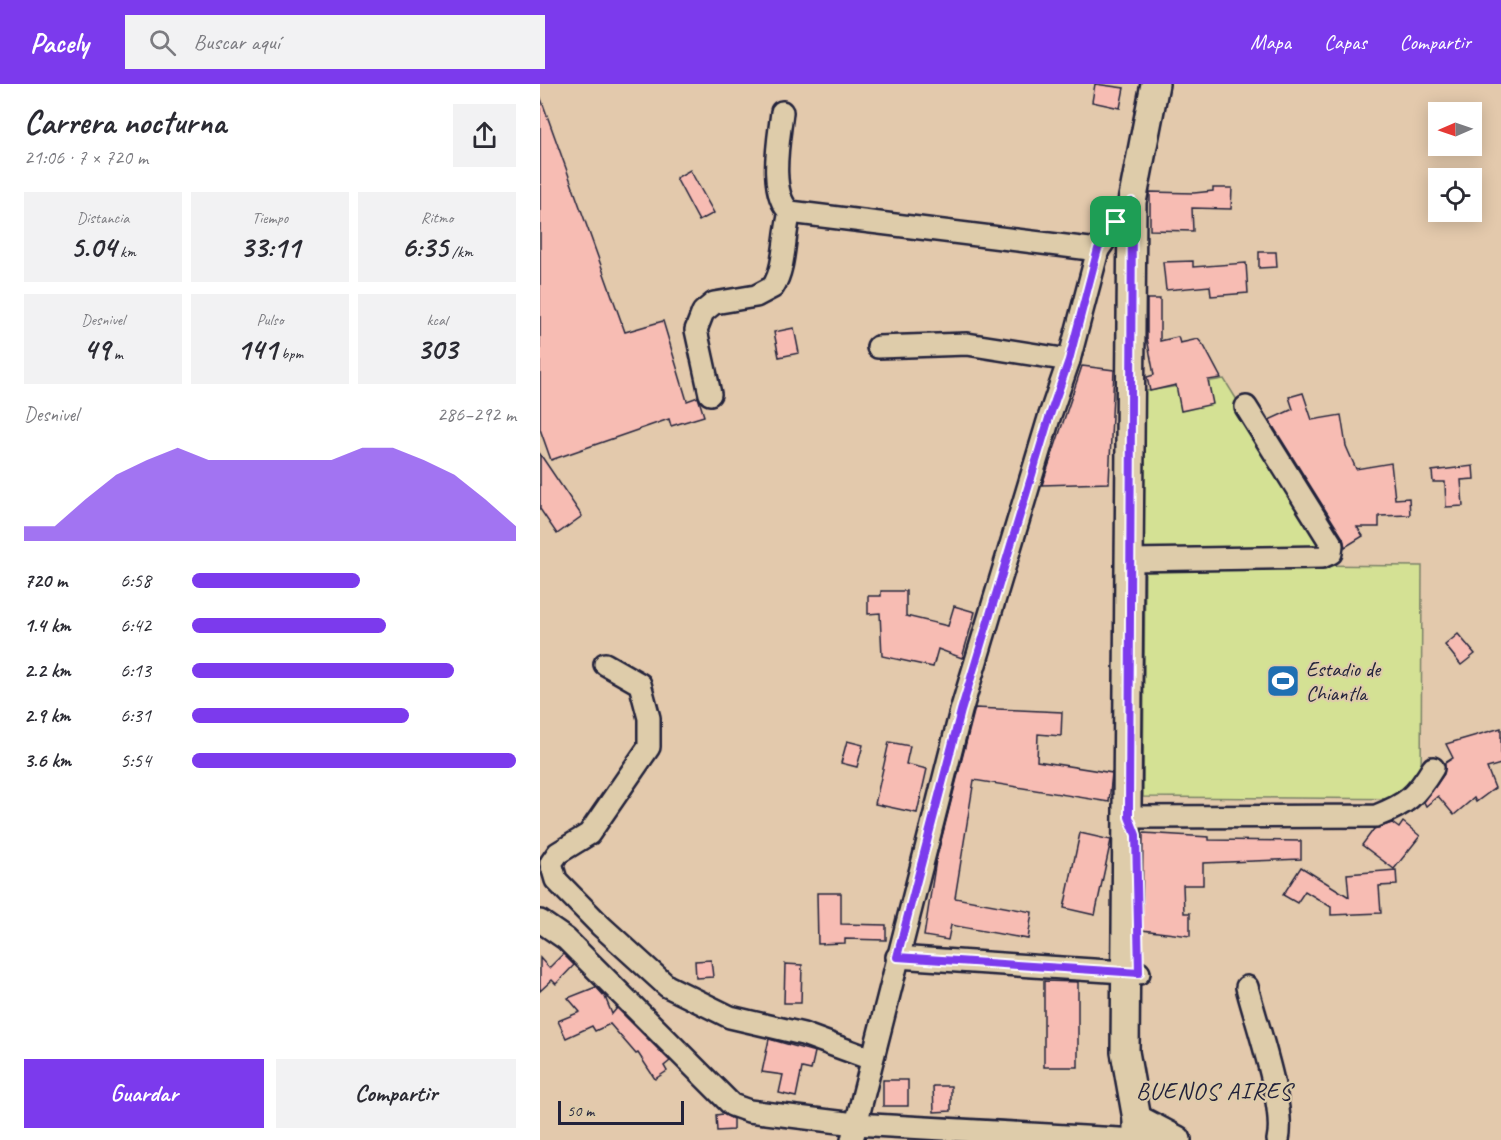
<!DOCTYPE html>
<html lang="es">
<head>
<meta charset="utf-8">
<style>
  body { margin:0; font-family:Caveat,sans-serif; background:#f2f2f3; color:#2b2b33; height:100vh; display:flex; flex-direction:column; font-size:22px; white-space:nowrap }
  * { box-sizing:border-box; margin:0 }
  p { font-size:20px; color:#7c7c81 }
  .icon { flex:none; width:33px; height:33px; fill:none; stroke:currentColor; stroke-width:2; stroke-linecap:round; stroke-linejoin:round }
  .map { position:relative; flex:1; overflow:hidden }
  .side { display:flex; flex-direction:column; background:#fff; width:540px }
  .side>* { flex:none }
  .needle { width:39px; rotate:268deg }
  .buttons { position:absolute; left:888px; top:18px; display:grid; gap:12px }
  .buttons a { display:grid; place-items:center; width:54px; height:54px; border-radius:0px; background:#fff; box-shadow:0 3px 15px #0003; font-size:30px }
  .scale { position:absolute; left:18px; bottom:15px; width:126px; box-sizing:border-box; padding-left:6px; border:3px solid #22223b; border-top:0; font-size:16px; line-height:21px; white-space:nowrap; color:#22223b; -webkit-text-stroke:4px #deccaa; paint-order:stroke }
  .pin { position:absolute; display:grid; place-items:center; width:51px; height:51px; color:#fff; margin:-26px; border-radius:12px; box-shadow:0 3px 9px #0006 }
  .round { display:grid; place-items:center; flex:none; width:63px; height:63px; border-radius:0px; background:#f2f2f3 }
  .headline { display:flex; align-items:center; justify-content:space-between; height:102px; padding:0 24px }
  h1 { font-size:33px; font-weight:700; line-height:45px }
  .stats { display:grid; grid-template-columns:repeat(3,1fr); gap:9px; height:102px; padding:6px 24px }
  .stats div { display:grid; align-content:center; border-radius:0px; background:#f2f2f3; text-align:center }
  .stats b { font-size:30px; font-weight:700 }
  .stats small { font-size:16px; font-weight:400 }
  .stats p { font-size:16px }
  .chart { height:168px; padding:12px 24px }
  .chart p { display:flex; justify-content:space-between }
  .chart svg { width:100%; height:108px; margin-top:6px; fill:#7c3aed; opacity:.7 }
  .button { display:flex; gap:12px; margin-top:auto; padding:12px 24px }
  .button a { flex:1; height:69px; border-radius:0px; background:#7c3aed; color:#fff; font-size:24px; font-weight:700; line-height:69px; text-align:center }
  .button a+a { background:#f2f2f3; color:#2b2b33 }
  ul { padding:0 24px; list-style:none; font-size:20px }
  li { display:grid; grid-template-columns:96px 72px 1fr; align-items:center; height:45px }
  li i { height:15px; border-radius:8px; background:#7c3aed }
  header { display:flex; align-items:center; gap:36px; box-sizing:border-box; height:84px; padding:0 30px; background:#7c3aed; color:#fff }
  header strong { font-size:28px }
  nav { display:flex; gap:33px; margin-inline-start:auto; font-size:21px }
  .search { width:420px; height:54px; background:#f2f2f3; display:flex; align-items:center; gap:15px; box-sizing:border-box; padding:0 21px; border-radius:0px; color:#7c7c81; font-size:22px }
  main { display:flex; flex:1; min-height:0 }
  .map>svg:first-child { display:block }
</style>
</head>
<body>
<header>
<strong>Pacely</strong>
<div class="search"><svg class="icon" aria-label="search" viewBox="0 0 24 24"><circle cx="10" cy="10" r="6"/><path d="M15 15l6 6"/></svg>Buscar aquí</div>
<nav><a>Mapa</a><a>Capas</a><a>Compartir</a></nav>
</header>
<main>
<section class="side">
<div class="headline"><div><h1>Carrera nocturna</h1><p>21:06 · 7 × 720 m</p></div><a class="round"><svg class="icon" aria-label="share" viewBox="0 0 24 24"><path d="M12 15V3M7 8l5-5 5 5M5 13v7h14v-7"/></svg></a></div>
<div class="stats">
<div><p>Distancia</p><b>5.04<small> km</small></b></div>
<div><p>Tiempo</p><b>33:11</b></div>
<div><p>Ritmo</p><b>6:35<small> /km</small></b></div>
</div>
<div class="stats">
<div><p>Desnivel</p><b>49<small> m</small></b></div>
<div><p>Pulso</p><b>141<small> bpm</small></b></div>
<div><p>kcal</p><b>303</b></div>
</div>
<div class="chart"><p><span>Desnivel</span>286–292 m</p>
<svg viewBox="0 0 160 44" preserveAspectRatio="none"><path d="M0 44V38L10 38L20 27L30 17L40 11L50 6L60 11L70 11L80 11L90 11L100 11L110 6L120 6L130 11L140 17L150 27L160 38V44z"/></svg>
</div>
<ul>
<li><b>720 m</b>6:58<i style="width:52%"></i></li>
<li><b>1.4 km</b>6:42<i style="width:60%"></i></li>
<li><b>2.2 km</b>6:13<i style="width:81%"></i></li>
<li><b>2.9 km</b>6:31<i style="width:67%"></i></li>
<li><b>3.6 km</b>5:54<i style="width:100%"></i></li>
</ul>
<div class="button"><a>Guardar</a><a>Compartir</a></div>
</section>
<div class="map">
<svg width="961" height="1056" viewBox="0 0 961 1056">
  <rect width="100%" height="100%" fill="#e3c9ac"/>
  <filter id="ink" filterUnits="userSpaceOnUse"><feTurbulence type="fractalNoise" baseFrequency=".0167" numOctaves="2"/><feDisplacementMap in="SourceGraphic" scale="12" xChannelSelector="R" yChannelSelector="G"/><feConvolveMatrix kernelMatrix="1 2 1 2 8 2 1 2 1" color-interpolation-filters="sRGB"/></filter>
  <g filter="url(#ink)">
    <g fill="#d4e194" stroke="#7b8268" stroke-width="1.5">
      <path d="M684,295L784,457L782,470L595,472L594,309Z"/>
      <path d="M605,480L882,482L881,715L603,713Z"/>
    </g>
    <g fill="#f7bcb3" stroke="#22223b" stroke-width="1.5">
      <path d="M555,0L584,4L580,24L552,18Z"/>
      <path d="M0,12L85,248L123,237L147,317L158,313L164,332L131,342L129,335L11,376L0,345Z"/>
      <path d="M150,86L174,129L159,137L136,94Z"/>
      <path d="M673,104H692L691,125L652,124L653,147L610,146V108L654,109L673,107Z"/>
      <path d="M719,168H736L737,183L719,184Z"/>
      <path d="M653,177V183L706,179L708,209L671,212L670,202L626,206L623,178Z"/>
      <path d="M607,215H620V257L638,253L640,259L658,255L664,262L681,294L668,296L673,320L641,327L636,301L610,307L607,293L614,291L607,254Z"/>
      <path d="M254,244L259,269L239,273L234,248Z"/>
      <path d="M542,282L574,286L569,399L502,401Z"/>
      <path d="M763,309L772,336L801,331L806,362L816,385L851,379L855,415L869,414L870,431L839,432V443H817L823,452L805,463L803,454L729,336L753,325L749,313Z"/>
      <path d="M0,370L42,432L17,450L0,425Z"/>
      <path d="M933,382L934,395L921,396L923,422L906,423L905,398H893L892,387Z"/>
      <path d="M341,507H366V532L408,542L414,522L435,528L422,574L398,565L393,583L342,572L340,529L328,530V512H341Z"/>
      <path d="M918,550L935,570L921,581L905,561Z"/>
      <path d="M435,624L522,628L521,652L498,650L497,677L572,689L569,718L434,696L415,814L492,828L488,855L411,841L408,856L384,852L396,776Z"/>
      <path d="M961,644V680L947,684L955,704L936,718L934,714L914,731L898,712L886,722L884,718L904,690L905,679L913,674L906,660Z"/>
      <path d="M307,657L323,661L317,683L301,679Z"/>
      <path d="M349,658L370,662L366,680L387,685L377,729L335,720Z"/>
      <path d="M863,738L880,752L854,785L822,761L834,745L852,739L859,744Z"/>
      <path d="M540,749L571,756L555,831L524,824Z"/>
      <path d="M603,749L669,753V756L761,757V775L663,779V801H643L644,829H650V852L602,846Z"/>
      <path d="M761,783L809,813L807,790L856,786L857,801L839,802L841,829L791,831V823L765,807L757,819L743,811Z"/>
      <path d="M277,809H301V840L346,841V856L305,855V859L278,860Z"/>
      <path d="M23,870L34,881L16,900L12,896L0,907V874L9,884Z"/>
      <path d="M171,876L173,893L156,894L155,877Z"/>
      <path d="M245,880L262,881L261,919H244Z"/>
      <path d="M504,897L538,898V983H504Z"/>
      <path d="M56,903L65,913L72,930L77,924L130,977L124,982L127,987L115,995L98,969L96,970L70,940L55,947L52,942L26,954L18,937L40,928L28,914Z"/>
      <path d="M229,955L275,968L271,986L262,984L256,1013L239,1009L243,991L222,988Z"/>
      <rect x="343" y="996" width="25" height="26"/>
      <path d="M393,1002H411V1027L394,1028Z"/>
      <path d="M183,1030L193,1035V1046L177,1047L176,1031Z"/>
    </g>
    <g fill="none" stroke-linecap="round" stroke-linejoin="round">
      <defs>
        <g id="minor">
          <path d="M242,28C239,55 228,109 250,128L558,166"/>
          <path d="M338,263L427,260L529,276"/>
          <path d="M170,310L156,246L163,228L174,219L216,212L233,203C246,182 243,153 250,128"/>
          <path d="M589,476L782,473L791,469L792,461L706,323"/>
          <path d="M65,580L100,600L109,634V663L49,750L18,769L11,779L16,796L61,842L127,902L190,933L263,950L331,975"/>
          <path d="M589,733L836,732C867,720 876,712 893,684"/>
          <path d="M0,837L26,855L192,1021L209,1027L315,1040L597,1056"/>
          <path d="M357,873L599,889"/>
          <path d="M707,903C716,939 746,1022 738,1056"/>
          <path d="M312,1056L421,627L509,334L529,276L558,166L592,118"/>
        </g>
        <g id="major">
          <path d="M597,1035L637,1056"/>
          <path d="M597,1056V1035L585,968L592,118L615,0"/>
        </g>
      </defs>
      <use href="#minor" stroke="#22223b" stroke-width="26"/>
      <use href="#major" stroke="#22223b" stroke-width="32"/>
      <use href="#minor" stroke="#deccaa" stroke-width="21"/>
      <use href="#major" stroke="#deccaa" stroke-width="27"/>
    </g>
  </g>
  <g fill="none" stroke-linecap="round" stroke-linejoin="round" filter="url(#ink)">
    <defs>
      <path id="route" d="M592,118L589,733L596,751L599,889L357,873L421,627L509,334L529,276L558,165Z"/>
    </defs>
    <use href="#route" stroke="#fff" stroke-width="12"/>
    <use href="#route" stroke="#7c3aed" stroke-width="8"/>
  </g>
  <defs>
    <symbol id="stadium-square" viewBox="-11 -11 22 22"><rect x="-9" y="-9" width="18" height="18" rx="4" fill="#1f6fb2" stroke="#deccaa"/><path d="M0-5a6.5 5 0 1 0 0 10a6.5 5 0 1 0 0-10ZM-3.5-1.8h7v3.6h-7Z" fill="#fff"/></symbol>
  </defs>
  <g fill-rule="evenodd">
    <use href="#stadium-square" x="724" y="578" width="38" height="38"/>
  </g>
  <g text-anchor="middle" stroke-width="4.5" stroke-linejoin="round" paint-order="stroke">
    <g font-size="21" fill="#22223b" stroke="#deccaa" text-anchor="start">
      <text x="766" y="592">Estadio de<tspan x="766" dy="24">Chiantla</tspan></text>
    </g>
    <g font-size="24" letter-spacing="1.5" fill="#22223b" stroke="#deccaa">
      <text x="674" y="1015">BUENOS AIRES</text>
    </g>
  </g>
</svg>
<div class="buttons">
<a><svg class="needle" viewBox="-14 -14 28 28"><path d="M0-13l5 13h-10z" fill="#e53935"/><path d="M0 13l5-13h-10z" fill="#7c7c81"/></svg></a>
<a><svg class="icon" aria-label="locate" viewBox="0 0 24 24"><circle cx="12" cy="12" r="6"/><path d="M12 2v4M12 18v4M2 12h4M18 12h4"/></svg></a>
</div>
<div class="scale">50 m</div>
<div class="pin" style="left:576px;top:138px;background:#1e9e55"><svg class="icon" aria-label="arrive" viewBox="0 0 24 24"><path d="M6 21V4h12l-3 4 3 4H6"/></svg></div>
</div>
</main>
</body>
</html>
